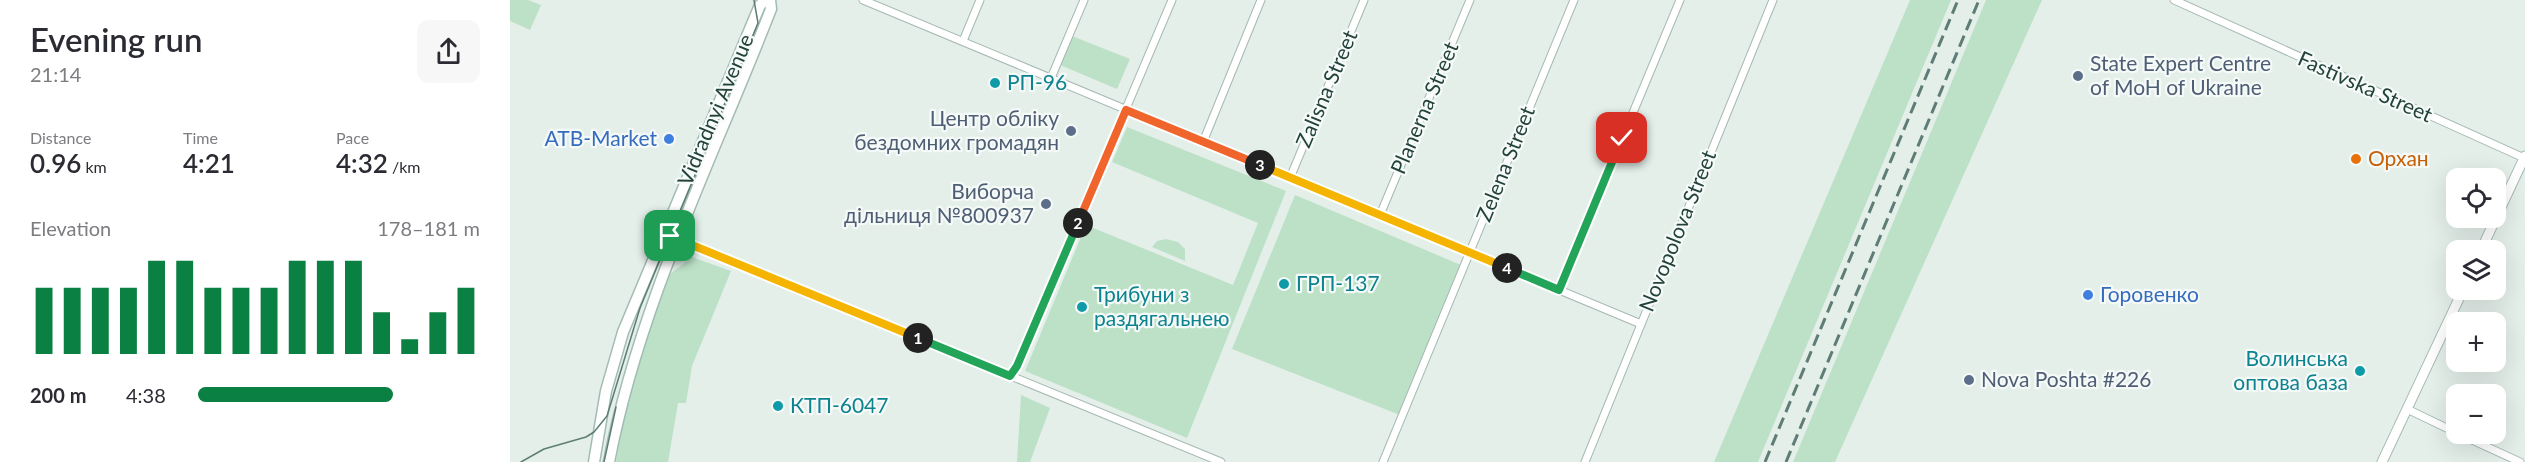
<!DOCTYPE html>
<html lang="en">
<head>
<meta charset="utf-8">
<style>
  body { margin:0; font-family:Lato,sans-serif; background:#f7f7f7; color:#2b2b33; height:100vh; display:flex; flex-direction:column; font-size:22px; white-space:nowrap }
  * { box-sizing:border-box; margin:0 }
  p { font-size:20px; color:#7c7c81 }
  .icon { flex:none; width:33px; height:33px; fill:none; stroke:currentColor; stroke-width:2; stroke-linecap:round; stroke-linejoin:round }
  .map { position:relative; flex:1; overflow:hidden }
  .sheet { display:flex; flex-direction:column; background:#fff; width:510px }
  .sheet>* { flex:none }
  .tools { position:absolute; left:1936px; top:168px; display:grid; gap:12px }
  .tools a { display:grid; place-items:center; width:60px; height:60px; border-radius:12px; background:#fff; box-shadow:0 6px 24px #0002; font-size:30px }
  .pin { position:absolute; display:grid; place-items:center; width:51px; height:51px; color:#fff; margin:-26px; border-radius:12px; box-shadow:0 3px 9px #0006 }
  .km { position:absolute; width:30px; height:30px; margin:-15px; border-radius:50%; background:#222; color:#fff; font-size:16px; line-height:30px; text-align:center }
  .round { display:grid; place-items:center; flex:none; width:63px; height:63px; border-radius:12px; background:#f7f7f7 }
  .headline { display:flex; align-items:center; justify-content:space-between; height:102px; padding:0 30px }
  h1 { font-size:33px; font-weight:600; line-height:45px }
  .stats { display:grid; grid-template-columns:repeat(3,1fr); gap:9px; height:102px; padding:6px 30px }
  .stats div { display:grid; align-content:center }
  .stats b { font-size:26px; font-weight:600 }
  .stats small { font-size:16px; font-weight:400 }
  .stats p { font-size:16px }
  .chart { height:168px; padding:12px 30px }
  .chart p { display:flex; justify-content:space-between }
  .chart svg { width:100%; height:108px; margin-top:6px; stroke:#0b8043; stroke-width:6 }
  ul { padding:0 30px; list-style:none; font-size:20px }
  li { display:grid; grid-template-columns:96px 72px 1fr; align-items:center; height:45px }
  li i { height:15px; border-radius:8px; background:#0b8043 }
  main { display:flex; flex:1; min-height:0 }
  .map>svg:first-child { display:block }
</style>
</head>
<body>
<main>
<section class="sheet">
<div class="headline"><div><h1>Evening run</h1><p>21:14</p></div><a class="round"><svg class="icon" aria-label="share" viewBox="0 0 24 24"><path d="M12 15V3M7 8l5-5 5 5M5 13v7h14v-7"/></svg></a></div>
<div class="stats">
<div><p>Distance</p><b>0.96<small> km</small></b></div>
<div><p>Time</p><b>4:21</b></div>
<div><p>Pace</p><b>4:32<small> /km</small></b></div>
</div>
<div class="chart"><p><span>Elevation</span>178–181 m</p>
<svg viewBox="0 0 160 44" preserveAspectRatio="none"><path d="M5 44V17M15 44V17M25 44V17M35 44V17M45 44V6M55 44V6M65 44V17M75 44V17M85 44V17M95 44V6M105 44V6M115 44V6M125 44V27M135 44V38M145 44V27M155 44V17"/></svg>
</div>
<ul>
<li><b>200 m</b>4:38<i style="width:69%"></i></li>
</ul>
</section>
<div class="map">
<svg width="2015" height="462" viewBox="0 0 2015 462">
  <rect width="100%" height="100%" fill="#e4efea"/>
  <g fill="#bce1c7">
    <path d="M0,0H18L31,5L20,30L0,21Z"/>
    <path d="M1400,0H1441L1248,462H1204Z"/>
    <path d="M1476,0H1532L1325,462H1283Z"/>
    <path d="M562,36L620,59L607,89L550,65Z"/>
    <path d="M617,127L776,191L677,438L515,371L576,225L723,285L748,223L602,162Z"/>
    <path d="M785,195L951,265L890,415L722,349Z"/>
    <path d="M656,239L668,242L675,249V261L642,247L647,241Z"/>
    <path d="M182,257L221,271L182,366L176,403H168L158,462H106L116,403L143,312L160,274Z"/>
    <path d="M511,395L540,408L520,462H507Z"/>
  </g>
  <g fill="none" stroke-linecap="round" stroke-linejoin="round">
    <defs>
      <g id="minor">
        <path d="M353,0L1131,324"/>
        <path d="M1664,0L2014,158"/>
        <path d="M453,41L470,0"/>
        <path d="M541,78L574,0"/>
        <path d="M693,142L751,0"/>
        <path d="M780,178L854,0"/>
        <path d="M870,215L960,0"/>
        <path d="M154,234L711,462"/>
        <path d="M1049,290L1170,0"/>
        <path d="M500,376L507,366L662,0"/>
        <path d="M1897,409L1947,433"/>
        <path d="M1949,434L2010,462"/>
        <path d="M873,462L1064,0"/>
        <path d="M1075,462L1263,0"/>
      </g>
      <g id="tertiary">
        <path d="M1971,250L2015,156"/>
        <path d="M1872,462L1953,290"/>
      </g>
      <g id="secondary">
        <path d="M84,462L96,391L113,332L250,5L256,0"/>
        <path d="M99,462C129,304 203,158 261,9L260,0"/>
      </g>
    </defs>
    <use href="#minor" stroke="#a6b8b2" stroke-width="9"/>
    <use href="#tertiary" stroke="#a6b8b2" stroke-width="11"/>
    <use href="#secondary" stroke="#a2bbb3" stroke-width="13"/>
    <use href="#minor" stroke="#fff" stroke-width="7"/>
    <use href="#tertiary" stroke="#fff" stroke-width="9"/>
    <use href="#secondary" stroke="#fff" stroke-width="10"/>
    <g stroke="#5d7d75" stroke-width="1.5">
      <path d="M11,462L34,449L76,437L84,432L97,416L130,308L248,23L244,0"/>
      <path d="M94,462L106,407"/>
    </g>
    <g stroke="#5d7d75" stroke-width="3" stroke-dasharray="12 6" stroke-linecap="butt">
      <path d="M1255,462L1448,0"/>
      <path d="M1276,462L1469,0"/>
    </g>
  </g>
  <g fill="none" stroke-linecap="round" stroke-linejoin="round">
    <defs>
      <path id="split-1" d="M160,236L408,338"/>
      <path id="split-2" d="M408,338L500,376L507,366L568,223"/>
      <path id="split-3" d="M568,223L616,110L750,165"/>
      <path id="split-4" d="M750,165L997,268"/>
      <path id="split-5" d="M997,268L1049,290L1112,138"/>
    </defs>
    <use href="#split-1" stroke="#fff" stroke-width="12"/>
    <use href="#split-2" stroke="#fff" stroke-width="12"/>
    <use href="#split-3" stroke="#fff" stroke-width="12"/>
    <use href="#split-4" stroke="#fff" stroke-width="12"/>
    <use href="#split-5" stroke="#fff" stroke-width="12"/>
    <use href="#split-1" stroke="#f5b400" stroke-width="8"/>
    <use href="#split-2" stroke="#22a559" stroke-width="8"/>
    <use href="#split-3" stroke="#f0652b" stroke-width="8"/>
    <use href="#split-4" stroke="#f5b400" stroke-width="8"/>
    <use href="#split-5" stroke="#22a559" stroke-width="8"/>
  </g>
  <g fill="#5c6f8a" stroke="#f5faf8" stroke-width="2">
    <circle cx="1568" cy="76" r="6"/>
    <circle cx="561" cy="131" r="6"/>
    <circle cx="536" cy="204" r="6"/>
    <circle cx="1459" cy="380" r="6"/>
  </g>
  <g fill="#0f9aa8" stroke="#f5faf8" stroke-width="2">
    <circle cx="485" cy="83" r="6"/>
    <circle cx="774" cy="284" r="6"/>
    <circle cx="572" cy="307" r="6"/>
    <circle cx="1850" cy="371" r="6"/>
    <circle cx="268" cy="406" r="6"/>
  </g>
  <g fill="#3f7fe0" stroke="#f5faf8" stroke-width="2">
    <circle cx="159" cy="139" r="6"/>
    <circle cx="1578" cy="295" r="6"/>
  </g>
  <circle fill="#e8710a" stroke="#f5faf8" stroke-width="2" cx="1846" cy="159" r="6"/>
  <g text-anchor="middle" stroke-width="4.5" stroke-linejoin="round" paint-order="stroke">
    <g font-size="21" fill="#4e5e75" stroke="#f5faf8" text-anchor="start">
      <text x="1580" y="71">State Expert Centre<tspan x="1580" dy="24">of MoH of Ukraine</tspan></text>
      <text x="549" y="126" text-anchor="end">Центр обліку<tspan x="549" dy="24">бездомних громадян</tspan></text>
      <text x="524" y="199" text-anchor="end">Виборча<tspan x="524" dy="24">дільниця №800937</tspan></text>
      <text x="1471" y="387">Nova Poshta #226</text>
    </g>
    <g font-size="21" fill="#0d838f" stroke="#f5faf8" text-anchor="start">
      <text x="497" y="90">РП-96</text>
      <text x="786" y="291">ГРП-137</text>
      <text x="584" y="302">Трибуни з<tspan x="584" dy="24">раздягальнею</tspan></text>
      <text x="1838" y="366" text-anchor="end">Волинська<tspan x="1838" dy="24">оптова база</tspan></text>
      <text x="280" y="413">КТП-6047</text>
    </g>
    <g font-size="21" fill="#22423a" stroke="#f5faf8">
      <text transform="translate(1855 87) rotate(24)" y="7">Fastivska Street</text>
      <text transform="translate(817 89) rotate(-67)" y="7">Zalisna Street</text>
      <text transform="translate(915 108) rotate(-67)" y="7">Planerna Street</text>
      <text transform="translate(206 110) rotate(-67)" y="7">Vidradnyi Avenue</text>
      <text transform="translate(996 164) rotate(-68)" y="7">Zelena Street</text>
      <text transform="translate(1168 231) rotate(-68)" y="7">Novopolova Street</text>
    </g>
    <g font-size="21" fill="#366cbe" stroke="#f5faf8" text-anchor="end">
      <text x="147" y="146">ATB-Market</text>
      <text x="1590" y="302" text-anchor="start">Горовенко</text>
    </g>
    <g font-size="21" fill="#c56008" stroke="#f5faf8" text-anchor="start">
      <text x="1858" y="166">Орхан</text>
    </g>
  </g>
</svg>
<div class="tools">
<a><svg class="icon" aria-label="locate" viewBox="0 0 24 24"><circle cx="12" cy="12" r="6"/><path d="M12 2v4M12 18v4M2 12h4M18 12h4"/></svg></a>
<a><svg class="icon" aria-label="layers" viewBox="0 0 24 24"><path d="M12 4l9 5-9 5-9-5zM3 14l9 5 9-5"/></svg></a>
<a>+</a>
<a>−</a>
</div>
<div class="pin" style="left:160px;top:236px;background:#1e9e55"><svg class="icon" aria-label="arrive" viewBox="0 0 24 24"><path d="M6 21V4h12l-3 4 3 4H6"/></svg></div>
<div class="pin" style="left:1112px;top:138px;background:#d93025"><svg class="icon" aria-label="check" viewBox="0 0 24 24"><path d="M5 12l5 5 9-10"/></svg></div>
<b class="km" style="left:408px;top:338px">1</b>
<b class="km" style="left:568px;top:223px">2</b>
<b class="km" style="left:750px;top:165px">3</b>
<b class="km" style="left:997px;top:268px">4</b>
</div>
</main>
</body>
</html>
